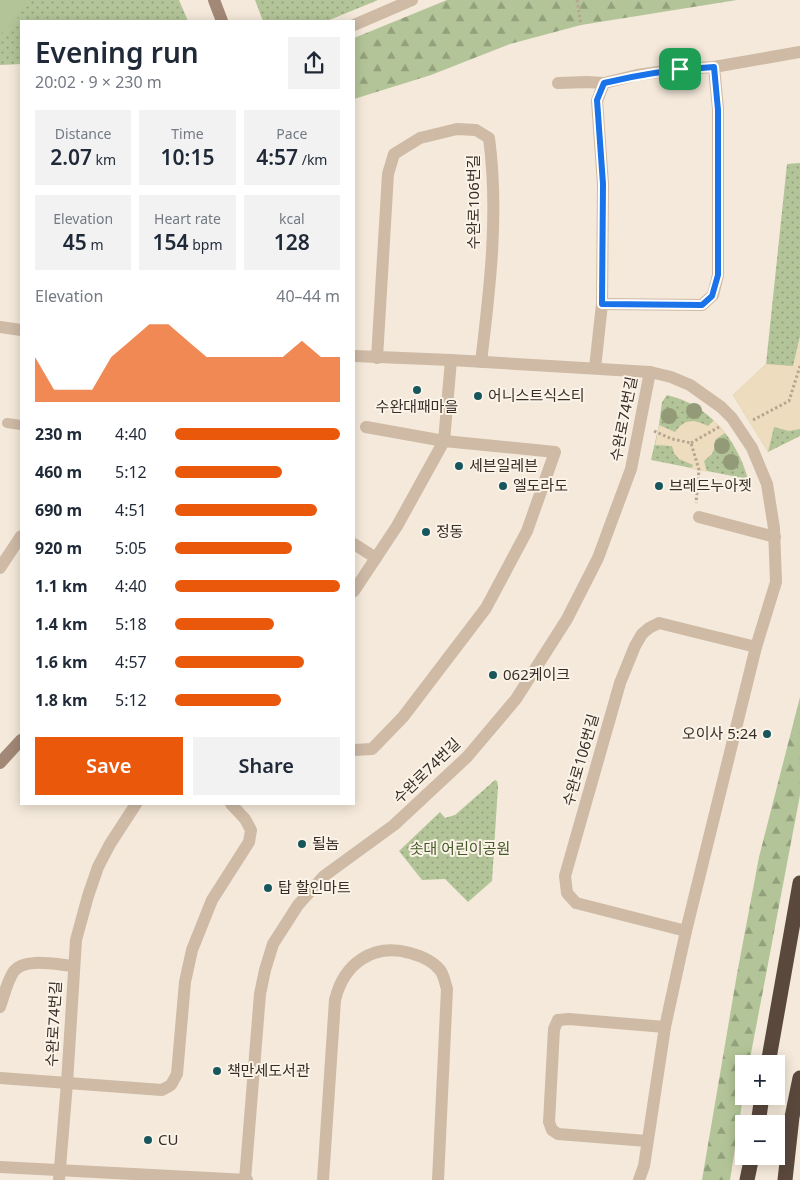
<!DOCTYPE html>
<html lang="en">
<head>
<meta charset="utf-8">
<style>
  body { margin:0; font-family:"Noto Sans","Noto Sans KR",sans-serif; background:#f2f2f3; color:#1f2937; height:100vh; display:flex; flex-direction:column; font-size:19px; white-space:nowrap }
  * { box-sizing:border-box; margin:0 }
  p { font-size:16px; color:#747a83 }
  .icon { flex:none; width:28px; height:28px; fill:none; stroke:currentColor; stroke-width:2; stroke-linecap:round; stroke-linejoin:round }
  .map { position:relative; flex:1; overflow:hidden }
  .panel { position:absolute; left:20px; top:20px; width:335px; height:785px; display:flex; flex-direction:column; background:#fff; border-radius:0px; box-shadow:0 2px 12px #0003 }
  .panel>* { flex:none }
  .controls { position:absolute; left:735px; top:1055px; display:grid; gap:10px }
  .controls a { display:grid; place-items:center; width:50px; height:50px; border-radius:0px; background:#fff; box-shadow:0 2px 12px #0003; font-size:25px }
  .pin { position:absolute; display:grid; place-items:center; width:42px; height:42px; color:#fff; margin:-21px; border-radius:10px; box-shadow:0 2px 8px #0006 }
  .round { display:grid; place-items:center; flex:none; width:52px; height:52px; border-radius:0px; background:#f2f2f3 }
  .overview { display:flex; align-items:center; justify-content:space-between; height:85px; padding:0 15px }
  h1 { font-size:28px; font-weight:600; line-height:38px }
  .metrics { display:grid; grid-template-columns:repeat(3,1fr); gap:8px; height:85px; padding:5px 15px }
  .metrics div { display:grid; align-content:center; border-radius:0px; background:#f2f2f3; text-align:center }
  .metrics b { font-size:21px; font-weight:600 }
  .metrics small { font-size:14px; font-weight:400 }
  .metrics p { font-size:14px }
  .chart { height:140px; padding:10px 15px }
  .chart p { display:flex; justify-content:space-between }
  .chart svg { width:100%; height:90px; margin-top:5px; fill:#ea580c; opacity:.7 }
  .cta { display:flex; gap:10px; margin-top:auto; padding:10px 15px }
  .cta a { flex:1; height:58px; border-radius:0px; background:#ea580c; color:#fff; font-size:20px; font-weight:600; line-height:58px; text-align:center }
  .cta a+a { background:#f2f2f3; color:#1f2937 }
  ul { padding:0 15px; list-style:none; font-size:16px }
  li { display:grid; grid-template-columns:80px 60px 1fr; align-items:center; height:38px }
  li i { height:12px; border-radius:6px; background:#ea580c }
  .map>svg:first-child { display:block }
</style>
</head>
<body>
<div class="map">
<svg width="800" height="1180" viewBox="0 0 800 1180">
  <defs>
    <pattern id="forest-firs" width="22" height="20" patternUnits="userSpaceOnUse" patternTransform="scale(1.25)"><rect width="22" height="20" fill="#b3c598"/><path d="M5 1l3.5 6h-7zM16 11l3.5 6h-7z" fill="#93a07c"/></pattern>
    <pattern id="park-dots" width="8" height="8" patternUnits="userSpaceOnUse" patternTransform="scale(1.25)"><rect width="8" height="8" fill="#b3c598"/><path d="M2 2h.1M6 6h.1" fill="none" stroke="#93a07c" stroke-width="1.8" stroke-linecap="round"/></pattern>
  </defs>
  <rect width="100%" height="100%" fill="#f4e9da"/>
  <g fill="url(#forest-firs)">
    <path d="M447,0H737L581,25L510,44L431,75L354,99V38Z"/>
    <path d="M800,697V795L749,1064H744V1091L730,1180H702L737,974L759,857Z"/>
  </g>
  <g fill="url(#park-dots)">
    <path d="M0,0H179L188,21H21V64L0,65Z"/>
    <path d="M255,0H378L327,21H263Z"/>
    <path d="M800,163V436L768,452L733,395L766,364L787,164Z"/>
    <path d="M667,395C709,405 737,439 748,479L651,460L659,425L662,402Z"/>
    <path d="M495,780L497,781L498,786L492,881L468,902L445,879L422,880L399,851L440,812L445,818L455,815Z"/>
  </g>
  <path fill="#b3c598" d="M0,0H25L10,36L0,32Z"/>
  <g fill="#eedcbf">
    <path d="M800,336V429L789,431L774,427L768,452L733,395L766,364L793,366Z"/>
    <path d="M714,420L725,433L715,440V447L712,454L704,461L707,472L691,469L693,465L679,459L674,453L672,446L655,445L659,425L675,432L680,426L686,422L694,421L701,423L708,426Z"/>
  </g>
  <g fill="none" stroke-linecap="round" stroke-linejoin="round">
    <g stroke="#baa48f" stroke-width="3" stroke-dasharray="2.5 2.5" stroke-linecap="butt">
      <path d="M577,0L581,25"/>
      <path d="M753,420L789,401L800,366"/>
      <path d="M654,431L672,439L691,443L699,470L696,503"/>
      <path d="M691,443L719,427"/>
    </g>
    <path stroke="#cebaa5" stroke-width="10" d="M7,423L21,425"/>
    <g stroke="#cebaa5" stroke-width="12">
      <path d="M354,25L412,0"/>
      <path d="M558,83L587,82L604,83"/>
      <path d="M602,304L702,305L713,295L718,275V109L714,67"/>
      <path d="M0,327L21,330"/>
      <path d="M354,356L451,360L650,372L671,377L690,385L721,407L732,418L752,448L767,484L774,528L776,582L756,647L686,931L665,1027L644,1166L639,1180"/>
      <path d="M377,358L388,174L394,154L420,138L457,129L476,130L489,138C499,212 490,288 481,362"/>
      <path d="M595,368L602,304L603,184L597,101L604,83L637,75L680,69L714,67L800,52"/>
      <path d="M699,517L775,537"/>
      <path d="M354,544L376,558"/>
      <path d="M0,568L21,536"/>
      <path d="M354,591L397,526L444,441L451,360"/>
      <path d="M354,750L372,749L403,717L486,608L527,531L555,452L444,441L366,427"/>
      <path d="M686,931L576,903L567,893L565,876L620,683L635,646L642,634L649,628L659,623L756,647"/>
      <path d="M0,1007C4,996 7,981 14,971C25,957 58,965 74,966"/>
      <path d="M0,1078L162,1090L171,1085L177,1074L185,982L192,950L212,900L249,842L251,830L245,819L231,804"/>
      <path d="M647,1141L558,1134L552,1130L549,1122L554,1029L558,1020L569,1019L665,1027"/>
      <path d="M0,1167L247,1180"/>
      <path d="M59,1180L67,1083L76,940L88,896L98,867L110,844L136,804"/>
      <path d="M245,1180L260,994L265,970L273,944L298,905L324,876L394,825L467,757L516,699L567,619L598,558L631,469L650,372"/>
      <path d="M323,1180L335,1000C344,963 373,943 410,953C421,956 433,961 440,970C444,975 445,983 447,989L438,1180"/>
    </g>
    <g stroke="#a28876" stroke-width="12">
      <path d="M214,0L222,21"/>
      <path d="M0,763L21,740"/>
    </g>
    <g stroke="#5a483d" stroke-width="15">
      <path d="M768,1064L800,883"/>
      <path d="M758,1124L762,1096"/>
      <path d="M747,1180L752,1156"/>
      <path d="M785,1180L792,1117L800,1078"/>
    </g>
  </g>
  <g fill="#939a78">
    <circle cx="694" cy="411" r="8"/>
    <circle cx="669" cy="416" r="8"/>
    <circle cx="722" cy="446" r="8"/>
    <circle cx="731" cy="462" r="8"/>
  </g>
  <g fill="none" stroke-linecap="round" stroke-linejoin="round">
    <defs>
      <path id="route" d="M714,67L718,110V275L712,296L702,305L602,304L603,184L597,100L604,83C641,74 677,69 714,67Z"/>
    </defs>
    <use href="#route" stroke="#fff" stroke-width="10"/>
    <use href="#route" stroke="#1a73e8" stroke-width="6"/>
  </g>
  <g fill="#18565e" stroke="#fbf3e7" stroke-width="2">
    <circle cx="417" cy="390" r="5"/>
    <circle cx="478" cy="396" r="5"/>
    <circle cx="459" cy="466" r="5"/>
    <circle cx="503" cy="486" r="5"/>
    <circle cx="659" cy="486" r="5"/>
    <circle cx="426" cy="532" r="5"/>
    <circle cx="493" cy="675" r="5"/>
    <circle cx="767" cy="734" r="5"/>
    <circle cx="302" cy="844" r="5"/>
    <circle cx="268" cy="888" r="5"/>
    <circle cx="217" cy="1071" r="5"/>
    <circle cx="148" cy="1140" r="5"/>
  </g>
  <g text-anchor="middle" stroke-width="4" stroke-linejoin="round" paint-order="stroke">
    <g font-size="15" fill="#382d27" stroke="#fbf3e7">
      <text transform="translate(474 202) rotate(-90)" y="5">수완로106번길</text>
      <text transform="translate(624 419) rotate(-79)" y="5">수완로74번길</text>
      <text transform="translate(581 760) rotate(-74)" y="5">수완로106번길</text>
      <text transform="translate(427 771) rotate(-44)" y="5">수완로74번길</text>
      <text transform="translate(54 1024) rotate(-87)" y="5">수완로74번길</text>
    </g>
    <g font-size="15" fill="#382d27" stroke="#fbf3e7" text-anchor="start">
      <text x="488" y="401">어니스트식스티</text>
      <text x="417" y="412" text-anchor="middle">수완대패마을</text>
      <text x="469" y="471">세븐일레븐</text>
      <text x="513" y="491">엘도라도</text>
      <text x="669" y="491">브레드누아젯</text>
      <text x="436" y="537">정동</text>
      <text x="503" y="680">062케이크</text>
      <text x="757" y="739" text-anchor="end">오이사 5:24</text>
      <text x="312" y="849">될놈</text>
      <text x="278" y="893">탑 할인마트</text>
      <text x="227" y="1076">책만세도서관</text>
      <text x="158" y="1145">CU</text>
    </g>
    <g font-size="15" fill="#445928" stroke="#fbf3e7">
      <text x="460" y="854">솟대 어린이공원</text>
    </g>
  </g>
</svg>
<div class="controls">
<a>+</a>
<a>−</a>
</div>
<div class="pin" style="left:680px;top:69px;background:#1e9e55"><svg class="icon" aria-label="arrive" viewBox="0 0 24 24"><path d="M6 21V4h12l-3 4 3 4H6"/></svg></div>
<section class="panel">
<div class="overview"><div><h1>Evening run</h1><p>20:02 · 9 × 230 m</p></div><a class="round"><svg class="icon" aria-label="share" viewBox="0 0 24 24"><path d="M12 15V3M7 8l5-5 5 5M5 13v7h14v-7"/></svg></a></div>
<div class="metrics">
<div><p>Distance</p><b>2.07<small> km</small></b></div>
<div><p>Time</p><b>10:15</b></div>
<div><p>Pace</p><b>4:57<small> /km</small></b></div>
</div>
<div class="metrics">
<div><p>Elevation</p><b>45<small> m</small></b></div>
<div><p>Heart rate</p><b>154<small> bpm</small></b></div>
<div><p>kcal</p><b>128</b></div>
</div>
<div class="chart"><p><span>Elevation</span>40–44 m</p>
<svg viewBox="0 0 160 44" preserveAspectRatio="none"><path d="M0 44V22L10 38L20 38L30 38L40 22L50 14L60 6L70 6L80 14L90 22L100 22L110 22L120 22L130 22L140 14L150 22L160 22V44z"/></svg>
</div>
<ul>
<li><b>230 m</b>4:40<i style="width:100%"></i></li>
<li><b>460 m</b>5:12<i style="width:65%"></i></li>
<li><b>690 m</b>4:51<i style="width:86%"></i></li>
<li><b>920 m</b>5:05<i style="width:71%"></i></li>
<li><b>1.1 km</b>4:40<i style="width:100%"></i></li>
<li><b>1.4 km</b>5:18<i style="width:60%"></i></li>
<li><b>1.6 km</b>4:57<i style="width:78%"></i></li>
<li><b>1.8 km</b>5:12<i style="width:64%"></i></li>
</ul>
<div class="cta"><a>Save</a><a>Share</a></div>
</section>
</div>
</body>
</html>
